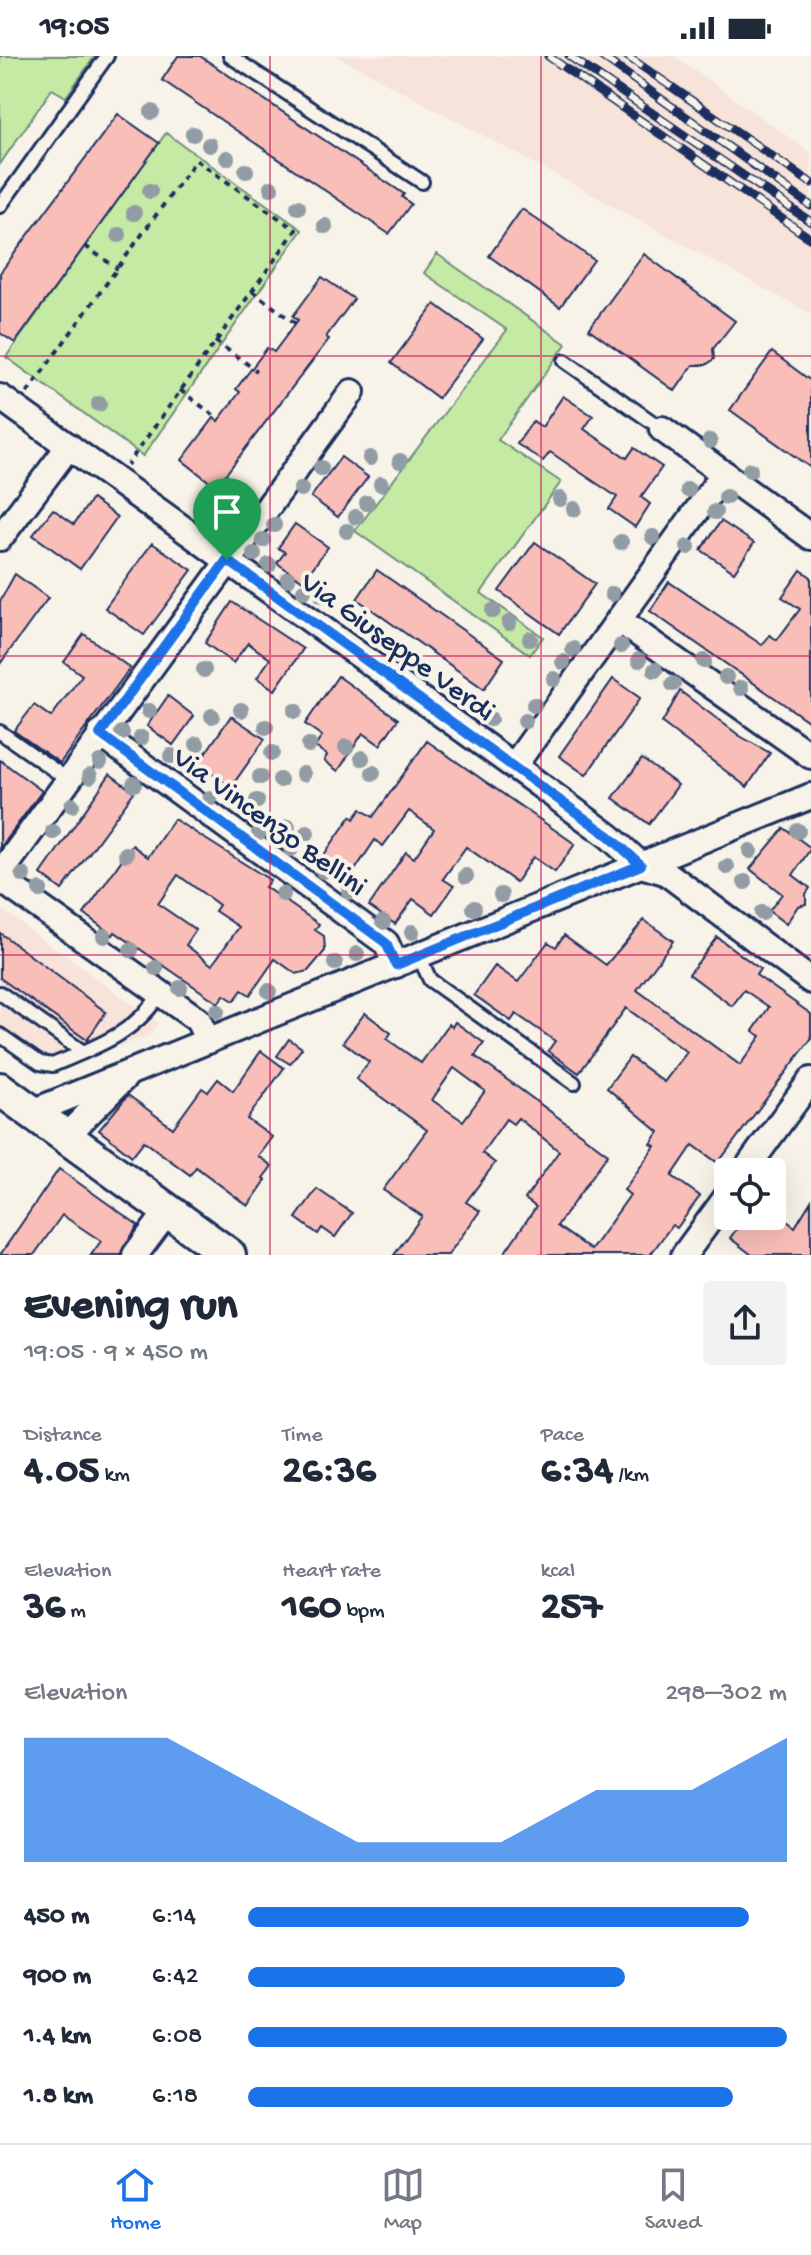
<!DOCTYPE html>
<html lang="en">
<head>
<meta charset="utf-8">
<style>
  body { margin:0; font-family:"Gochi Hand",sans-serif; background:#f2f2f3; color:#1f2937; height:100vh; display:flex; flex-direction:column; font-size:30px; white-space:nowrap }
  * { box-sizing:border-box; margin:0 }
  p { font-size:26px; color:#747a83 }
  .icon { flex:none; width:44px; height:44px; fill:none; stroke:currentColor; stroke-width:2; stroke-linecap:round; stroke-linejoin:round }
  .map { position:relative; height:1199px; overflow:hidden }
  .panel { display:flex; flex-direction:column; background:#fff; flex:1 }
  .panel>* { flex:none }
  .fabs { position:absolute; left:714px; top:1102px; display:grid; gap:16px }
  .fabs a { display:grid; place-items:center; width:72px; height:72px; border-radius:8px; background:#fff; box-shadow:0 8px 32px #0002; font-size:40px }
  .pin { position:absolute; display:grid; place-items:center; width:68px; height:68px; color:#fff; margin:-82px -34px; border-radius:50% 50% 50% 0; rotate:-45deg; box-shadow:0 0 8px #0007 }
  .pin .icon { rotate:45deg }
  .round { display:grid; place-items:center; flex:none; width:84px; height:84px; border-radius:8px; background:#f2f2f3 }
  .head { display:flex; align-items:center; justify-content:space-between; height:136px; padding:0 24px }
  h1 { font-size:44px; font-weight:700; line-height:60px }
  .figures { display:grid; grid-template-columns:repeat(3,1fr); gap:12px; height:136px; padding:8px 24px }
  .figures div { display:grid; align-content:center }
  .figures b { font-size:40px; font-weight:700 }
  .figures small { font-size:22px; font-weight:400 }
  .figures p { font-size:22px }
  .chart { height:224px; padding:16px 24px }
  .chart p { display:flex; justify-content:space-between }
  .chart svg { width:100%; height:144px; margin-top:8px; fill:#1a73e8; opacity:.7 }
  ul { padding:0 24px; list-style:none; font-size:26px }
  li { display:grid; grid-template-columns:128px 96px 1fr; align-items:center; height:60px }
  li i { height:20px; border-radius:10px; background:#1a73e8 }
  .status { display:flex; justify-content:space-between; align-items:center; height:56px; padding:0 40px; background:#fff; direction:ltr }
  .status svg { height:22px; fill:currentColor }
  .dock { display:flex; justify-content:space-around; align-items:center; height:112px; border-top:2px solid #e0e1e3; background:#fff; font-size:22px; color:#747a83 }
  .dock a { display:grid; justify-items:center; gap:4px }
  .dock .selected { color:#1a73e8 }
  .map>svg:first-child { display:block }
</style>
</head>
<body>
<div class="status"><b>19:05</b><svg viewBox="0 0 49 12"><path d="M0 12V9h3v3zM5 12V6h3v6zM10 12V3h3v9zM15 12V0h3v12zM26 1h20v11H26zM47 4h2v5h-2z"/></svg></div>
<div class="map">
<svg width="811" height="1199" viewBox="0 0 811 1199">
  <rect width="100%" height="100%" fill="#f7f3e8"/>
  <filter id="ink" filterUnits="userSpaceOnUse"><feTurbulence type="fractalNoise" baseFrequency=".0125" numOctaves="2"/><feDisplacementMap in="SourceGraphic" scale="16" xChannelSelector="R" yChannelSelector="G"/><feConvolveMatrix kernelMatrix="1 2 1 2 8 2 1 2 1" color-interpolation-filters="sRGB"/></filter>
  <g filter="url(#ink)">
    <g fill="#f8e3da">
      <path d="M337,0H674L811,97V258Z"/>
      <path d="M0,852L158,967L150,979L47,1017L34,1012L0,988Z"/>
    </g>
    <g fill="#c5eaa3" stroke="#708c80" stroke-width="2">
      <path d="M0,0H95L66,41L52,33L0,108Z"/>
      <path d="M166,77L302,174L143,400L6,301Z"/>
      <path d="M437,198L566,288L498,384L561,426L481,537L543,581L530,599L355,475L507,274L424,217Z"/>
    </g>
    <g fill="#fabeb9" stroke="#1b2f5e" stroke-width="2" fill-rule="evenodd">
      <path d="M178,0H200L404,138L402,141L411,148L389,178L162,24Z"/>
      <path d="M118,58L159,87L15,287L0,277V217Z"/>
      <path d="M522,153L594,204L560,251L489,200Z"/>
      <path d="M644,198L735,265L713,293L714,303L706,309H693L675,335L589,273Z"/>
      <path d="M322,221L354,243L326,281L329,283L216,431L182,404L214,362L218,365L240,336L236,333L267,292L274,296L298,264L293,260Z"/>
      <path d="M435,248L483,283L438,342L391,307Z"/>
      <path d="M772,296L811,325V412L730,354Z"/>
      <path d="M563,340L593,360L584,373L627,402L634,392L662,411L641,441L650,448L635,471L609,453L617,441L550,396L543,405L517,388L533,365L542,371Z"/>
      <path d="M341,401L368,421L338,461L311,441Z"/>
      <path d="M92,443L117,461L80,513L33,479L53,453L74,468Z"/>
      <path d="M721,465L754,487L734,516L701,494Z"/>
      <path d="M295,468L328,491L303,525L277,507L285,496L278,492Z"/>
      <path d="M535,486L595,528L559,578L499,535Z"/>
      <path d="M152,487L192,514L144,579L105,552Z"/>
      <path d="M377,514L504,603L484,633L357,543Z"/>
      <path d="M801,514L811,521V667L650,555L669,526L762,589L770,579L777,584L800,553L782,541Z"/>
      <path d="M15,518L48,542L0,608V545Z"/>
      <path d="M232,546L303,593L275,634L257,622L270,603L248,587L233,607L205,587Z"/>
      <path d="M84,578L130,612L60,707L14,675L34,649L51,661L82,619L64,606Z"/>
      <path d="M338,620L398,663L380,689L363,677L338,715L324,705L327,699L315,691L322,680L305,668Z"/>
      <path d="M613,623L640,642L586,719L559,700Z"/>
      <path d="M680,635L740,680L770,697L747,731L662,667Z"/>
      <path d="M168,640L194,660L173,689L147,670Z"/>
      <path d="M231,660L265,683L231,731L198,708Z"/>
      <path d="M427,685L575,788L555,816L533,801L516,826L466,791L443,823L454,830L434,858L413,843L395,868L369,850L406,796L414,802L434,773L409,755L383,790L375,784L349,823L321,803L351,760L354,763L361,753L373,761Z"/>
      <path d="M642,703L678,729L649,768L613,742Z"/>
      <path d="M0,704L42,735L0,792Z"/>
      <path d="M110,718L134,736L62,834L41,818Z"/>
      <path d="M174,763L270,824L265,831L319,868L315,874L324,880L325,895L308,915L296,918L275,903L250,939L242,934L234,945L224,939L218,947L115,876L113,879L84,858L132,789L148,801ZM178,819L219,849L215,855L239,871L212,909L186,889L196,874L158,848Z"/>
      <path d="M784,772L811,792L793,819L810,832L806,838V848L798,850L786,868L769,855L782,838L750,813Z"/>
      <path d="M644,864L673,885L637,934L740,1009L761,980L753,975L769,951L744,934L732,950L689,918L717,881L760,913L756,919L811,958V983L718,1107L693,1089L672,1120L700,1140L677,1172L672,1169L650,1199H503L536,1151L525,1143L559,1095L518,1062L513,1068L506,1063L482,1097L495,1107L466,1146L480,1155L448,1199H394L422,1160L383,1134L427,1074L356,1023L369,1006L343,986L365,957L391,977L387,983L421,1007L449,968L452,971L455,966L484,987L475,1000L608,1098L557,1170L591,1194L630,1139L624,1134L655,1090L651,1088L659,1076L607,1032L630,1001L664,1026L687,996L626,952L579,1017L548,995L555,985L516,958L511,965L474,939L495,910L518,926L548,886L556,891L564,879L606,909ZM454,1012L485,1035L463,1065L432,1044Z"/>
      <path d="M0,877L106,956L87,984L0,922Z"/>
      <path d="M289,983L302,992L290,1008L277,1000Z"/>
      <path d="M261,995L284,1012L247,1063L272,1081L258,1100L272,1110L263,1122L266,1124L248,1150L196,1111L190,1119L144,1085L132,1100L99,1074L128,1039L173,1072L202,1032L208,1036L218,1023L233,1035Z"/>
      <path d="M59,1113L138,1169L120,1199H91L101,1185L62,1159L34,1199H0Z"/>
      <path d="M317,1133L352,1157L335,1181L322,1172L318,1178L296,1162Z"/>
      <path d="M811,1145V1199H752L730,1182L746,1160H780L795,1171Z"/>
    </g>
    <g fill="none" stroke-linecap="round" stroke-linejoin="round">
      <defs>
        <g id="lane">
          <path d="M230,0L422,126"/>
          <path d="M0,150L107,0"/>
          <path d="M565,305L662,373"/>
          <path d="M0,676L67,723"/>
          <path d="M419,900L430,924L574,1027"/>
          <path d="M0,937L83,996"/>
          <path d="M0,979L40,1007L53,1009C97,990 133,979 160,938"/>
        </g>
        <g id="street">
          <path d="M0,341L526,719L609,780L641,809L665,816L811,925"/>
          <path d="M662,373L811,481"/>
          <path d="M0,482L69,390"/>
          <path d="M619,564L811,700"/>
          <path d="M100,678L386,887L396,909"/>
          <path d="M514,710L724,417"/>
          <path d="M0,818L352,336"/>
          <path d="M0,823L198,964L208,985"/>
          <path d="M32,1056L811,740"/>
          <path d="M66,1080L125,1021"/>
          <path d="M744,1116L811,1024"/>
          <path d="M135,1199L168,1155"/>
          <path d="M684,1199L728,1139"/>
        </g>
        <path id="secondary" d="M0,1033L229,1199"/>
      </defs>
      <use href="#lane" stroke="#1b2f5e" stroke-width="18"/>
      <use href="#street" stroke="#1b2f5e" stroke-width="30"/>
      <use href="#secondary" stroke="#1b2f5e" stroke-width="38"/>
      <g stroke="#1b2f5e" stroke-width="4" stroke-dasharray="6 6" stroke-linecap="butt">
        <path d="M85,190L118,213"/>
        <path d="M252,235L295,267"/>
        <path d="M215,285L257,315"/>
        <path d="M180,334L219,363"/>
        <path d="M27,337L196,104L296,174L127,409"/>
      </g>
      <use href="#lane" stroke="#f7f3e8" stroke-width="12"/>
      <use href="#street" stroke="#f7f3e8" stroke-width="24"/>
      <use href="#secondary" stroke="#f7f3e8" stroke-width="32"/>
      <defs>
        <g id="rail">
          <path d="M548,0L811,183"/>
          <path d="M569,0L811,166"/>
          <path d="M601,0L811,150"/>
          <path d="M627,0L811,127"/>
        </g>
      </defs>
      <use href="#rail" stroke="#1b2f5e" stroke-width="9"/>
      <use href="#rail" stroke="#f7f3e8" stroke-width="6" stroke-dasharray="18" stroke-linecap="butt"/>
    </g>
    <g fill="#919ca4">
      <circle cx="152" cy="56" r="8"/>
      <circle cx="193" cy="78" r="8"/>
      <circle cx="209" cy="89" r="8"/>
      <circle cx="227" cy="102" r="8"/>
      <circle cx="246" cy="115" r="8"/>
      <circle cx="271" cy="132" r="8"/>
      <circle cx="150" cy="135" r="8"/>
      <circle cx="298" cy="151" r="8"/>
      <circle cx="134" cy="157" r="8"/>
      <circle cx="325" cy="170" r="8"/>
      <circle cx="119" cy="179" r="8"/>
      <circle cx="99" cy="348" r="8"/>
      <circle cx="710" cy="385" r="8"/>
      <circle cx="370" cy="402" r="8"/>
      <circle cx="400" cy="405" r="8"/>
      <circle cx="321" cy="412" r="8"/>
      <circle cx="750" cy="414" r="8"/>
      <circle cx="381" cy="428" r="8"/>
      <circle cx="301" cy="433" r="8"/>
      <circle cx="688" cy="434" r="8"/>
      <circle cx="726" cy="441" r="8"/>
      <circle cx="560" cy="443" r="8"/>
      <circle cx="367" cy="447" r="8"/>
      <circle cx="574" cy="453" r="8"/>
      <circle cx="715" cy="456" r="8"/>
      <circle cx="356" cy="461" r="8"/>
      <circle cx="274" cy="469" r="8"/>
      <circle cx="347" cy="475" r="8"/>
      <circle cx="653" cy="481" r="8"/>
      <circle cx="263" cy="484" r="8"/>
      <circle cx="621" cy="486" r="8"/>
      <circle cx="688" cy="491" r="8"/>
      <circle cx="254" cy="498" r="8"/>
      <circle cx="269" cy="509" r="8"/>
      <circle cx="288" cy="523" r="8"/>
      <circle cx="304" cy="535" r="8"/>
      <circle cx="612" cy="538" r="8"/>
      <circle cx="322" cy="539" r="8"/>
      <circle cx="493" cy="555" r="8"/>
      <circle cx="350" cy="560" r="8"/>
      <circle cx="509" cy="567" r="8"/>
      <circle cx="364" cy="570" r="8"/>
      <circle cx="378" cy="581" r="8"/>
      <circle cx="530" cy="583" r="8"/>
      <circle cx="621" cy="590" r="8"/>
      <circle cx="393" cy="592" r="8"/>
      <circle cx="573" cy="593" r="8"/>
      <circle cx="408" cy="603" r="8"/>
      <circle cx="639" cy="604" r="8"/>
      <circle cx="704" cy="605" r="8"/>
      <circle cx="563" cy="606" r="8"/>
      <circle cx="204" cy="614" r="8"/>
      <circle cx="655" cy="614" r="8"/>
      <circle cx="726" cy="621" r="8"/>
      <circle cx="554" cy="623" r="8"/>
      <circle cx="673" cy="628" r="8"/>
      <circle cx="741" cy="632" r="8"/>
      <circle cx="534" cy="649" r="8"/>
      <circle cx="241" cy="654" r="8"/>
      <circle cx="149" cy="655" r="8"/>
      <circle cx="295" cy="655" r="8"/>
      <circle cx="212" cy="660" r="8"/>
      <circle cx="490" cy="663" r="8"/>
      <circle cx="525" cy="665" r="8"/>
      <circle cx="266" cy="671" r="8"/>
      <circle cx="122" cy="677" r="8"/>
      <circle cx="141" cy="682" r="8"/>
      <circle cx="197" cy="688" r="8"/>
      <circle cx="309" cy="689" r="8"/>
      <circle cx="346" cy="691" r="8"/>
      <circle cx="272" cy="697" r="8"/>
      <circle cx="171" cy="700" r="8"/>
      <circle cx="362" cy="702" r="8"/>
      <circle cx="100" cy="706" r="8"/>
      <circle cx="190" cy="713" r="8"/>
      <circle cx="373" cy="717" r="8"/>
      <circle cx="303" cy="718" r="8"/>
      <circle cx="90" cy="720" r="8"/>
      <circle cx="260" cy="721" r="8"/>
      <circle cx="280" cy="724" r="8"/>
      <circle cx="134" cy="728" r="8"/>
      <circle cx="210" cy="743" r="8"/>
      <circle cx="257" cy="745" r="8"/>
      <circle cx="72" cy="749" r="8"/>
      <circle cx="288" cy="771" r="8"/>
      <circle cx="798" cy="775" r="8"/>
      <circle cx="53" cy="776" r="8"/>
      <circle cx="259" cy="777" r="8"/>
      <circle cx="307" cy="777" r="8"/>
      <circle cx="291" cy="793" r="8"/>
      <circle cx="750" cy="795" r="8"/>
      <circle cx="126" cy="798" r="8"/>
      <circle cx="727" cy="811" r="8"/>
      <circle cx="323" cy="815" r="8"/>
      <circle cx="23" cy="819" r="8"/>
      <circle cx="466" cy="820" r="8"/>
      <circle cx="745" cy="826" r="8"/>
      <circle cx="40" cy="834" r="8"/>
      <circle cx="349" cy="836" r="8"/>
      <circle cx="283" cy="838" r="8"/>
      <circle cx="501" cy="839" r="8"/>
      <circle cx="474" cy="852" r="8"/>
      <circle cx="762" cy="857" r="8"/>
      <circle cx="383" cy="866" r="8"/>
      <circle cx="412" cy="876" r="8"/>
      <circle cx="104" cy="880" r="8"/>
      <circle cx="131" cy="894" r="8"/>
      <circle cx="357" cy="898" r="8"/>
      <circle cx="335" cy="907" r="8"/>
      <circle cx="156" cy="912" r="8"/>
      <circle cx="180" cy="932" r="8"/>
      <circle cx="269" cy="935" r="8"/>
      <circle cx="217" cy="955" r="8"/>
    </g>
  </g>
  <g fill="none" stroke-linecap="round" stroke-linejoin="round" filter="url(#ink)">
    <defs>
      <path id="route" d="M227,504L609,780L641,809L396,909L386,887L100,678Z"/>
    </defs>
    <use href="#route" stroke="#fff" stroke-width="16"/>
    <use href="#route" stroke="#1a73e8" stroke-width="10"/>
  </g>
  <path fill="none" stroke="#c2185b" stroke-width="2" stroke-opacity="0.55" d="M270,0V1199M541,0V1199M0,300H811M0,600H811M0,899H811"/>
  <g text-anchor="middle" stroke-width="8" stroke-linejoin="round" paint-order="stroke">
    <g font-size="30" fill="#1b2f5e" stroke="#f7f3e8">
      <text transform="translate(399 589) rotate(36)" y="10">Via Giuseppe Verdi</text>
      <text transform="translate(271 764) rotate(36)" y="10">Via Vincenzo Bellini</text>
    </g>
  </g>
</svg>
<div class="fabs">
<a><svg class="icon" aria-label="locate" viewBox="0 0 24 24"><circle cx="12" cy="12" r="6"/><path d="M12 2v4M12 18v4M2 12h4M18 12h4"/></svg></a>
</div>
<div class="pin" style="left:227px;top:504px;background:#1e9e55"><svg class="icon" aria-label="arrive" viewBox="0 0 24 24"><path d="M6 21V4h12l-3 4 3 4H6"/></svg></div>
</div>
<section class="panel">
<div class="head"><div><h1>Evening run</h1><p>19:05 · 9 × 450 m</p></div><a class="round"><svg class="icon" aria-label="share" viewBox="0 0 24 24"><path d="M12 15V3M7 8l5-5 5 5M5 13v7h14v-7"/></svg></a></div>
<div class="figures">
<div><p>Distance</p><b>4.05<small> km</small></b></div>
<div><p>Time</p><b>26:36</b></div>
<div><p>Pace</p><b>6:34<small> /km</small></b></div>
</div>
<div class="figures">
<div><p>Elevation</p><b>36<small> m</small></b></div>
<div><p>Heart rate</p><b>160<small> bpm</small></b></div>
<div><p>kcal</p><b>257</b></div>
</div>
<div class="chart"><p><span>Elevation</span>298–302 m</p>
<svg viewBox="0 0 160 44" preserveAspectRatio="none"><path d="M0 44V6L10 6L20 6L30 6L40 14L50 22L60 30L70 38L80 38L90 38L100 38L110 30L120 22L130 22L140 22L150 14L160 6V44z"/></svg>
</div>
<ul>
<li><b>450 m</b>6:14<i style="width:93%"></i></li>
<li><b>900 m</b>6:42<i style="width:70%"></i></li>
<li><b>1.4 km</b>6:08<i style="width:100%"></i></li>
<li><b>1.8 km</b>6:18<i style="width:90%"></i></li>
</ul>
</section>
<nav class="dock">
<a class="selected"><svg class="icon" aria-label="home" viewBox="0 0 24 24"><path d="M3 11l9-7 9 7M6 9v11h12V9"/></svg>Home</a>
<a><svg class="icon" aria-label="map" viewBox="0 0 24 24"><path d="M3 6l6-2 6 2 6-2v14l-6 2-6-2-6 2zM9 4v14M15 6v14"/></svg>Map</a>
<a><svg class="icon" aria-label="saved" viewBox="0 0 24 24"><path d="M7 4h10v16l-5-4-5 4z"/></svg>Saved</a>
</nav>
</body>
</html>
